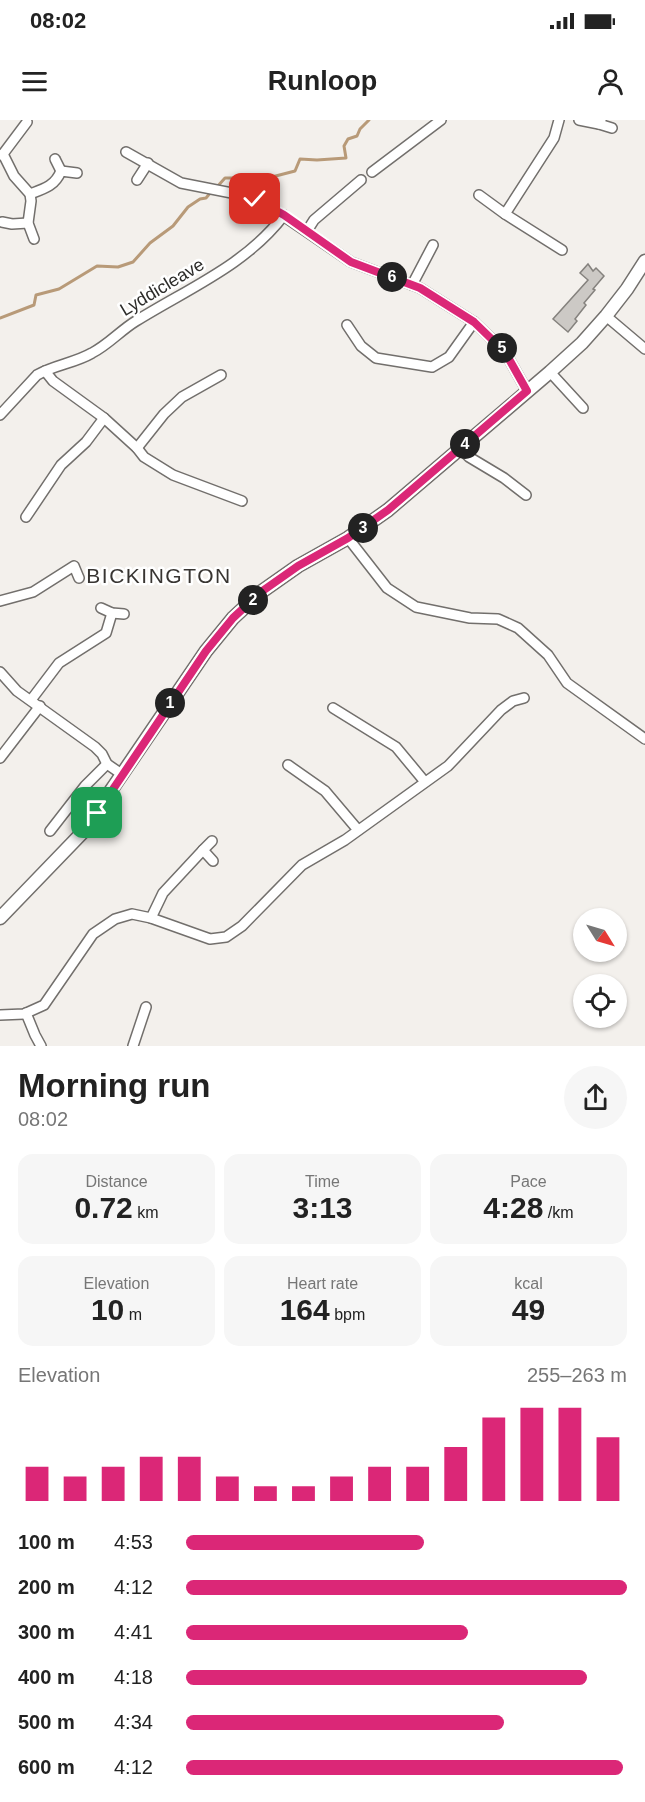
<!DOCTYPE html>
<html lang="en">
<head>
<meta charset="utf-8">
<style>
  body { margin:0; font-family:Arial,sans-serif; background:#f6f6f6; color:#222; height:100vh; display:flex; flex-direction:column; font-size:22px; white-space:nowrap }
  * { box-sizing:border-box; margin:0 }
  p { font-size:20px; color:#767676 }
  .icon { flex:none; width:33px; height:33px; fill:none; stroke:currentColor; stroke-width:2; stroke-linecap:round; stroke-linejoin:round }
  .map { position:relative; height:926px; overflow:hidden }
  .side { display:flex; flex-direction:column; background:#fff; flex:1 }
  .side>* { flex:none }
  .needle { width:39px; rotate:127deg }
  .buttons { position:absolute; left:573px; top:788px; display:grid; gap:12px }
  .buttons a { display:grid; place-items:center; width:54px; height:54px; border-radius:50%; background:#fff; box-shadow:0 2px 4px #0004; font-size:30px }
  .pin { position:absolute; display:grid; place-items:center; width:51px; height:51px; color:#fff; margin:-26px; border-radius:12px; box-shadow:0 3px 9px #0006 }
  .km { position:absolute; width:30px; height:30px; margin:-15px; border-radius:50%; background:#222; color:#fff; font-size:16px; line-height:30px; text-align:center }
  .round { display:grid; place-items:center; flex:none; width:63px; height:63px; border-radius:32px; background:#f6f6f6 }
  .summary { display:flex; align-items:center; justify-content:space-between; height:102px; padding:0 18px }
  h1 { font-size:33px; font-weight:700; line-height:45px }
  .metrics { display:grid; grid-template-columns:repeat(3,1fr); gap:9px; height:102px; padding:6px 18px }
  .metrics div { display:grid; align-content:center; border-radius:15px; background:#f6f6f6; text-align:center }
  .metrics b { font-size:30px; font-weight:700 }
  .metrics small { font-size:16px; font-weight:400 }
  .metrics p { font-size:16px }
  .chart { height:168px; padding:12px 18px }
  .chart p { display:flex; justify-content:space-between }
  .chart svg { width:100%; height:108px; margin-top:6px; stroke:#db2777; stroke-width:6 }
  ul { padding:0 18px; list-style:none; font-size:20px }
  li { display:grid; grid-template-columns:96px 72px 1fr; align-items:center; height:45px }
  li i { height:15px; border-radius:8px; background:#db2777 }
  .status { display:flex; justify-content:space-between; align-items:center; height:42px; padding:0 30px; background:#fff; direction:ltr }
  .status svg { height:16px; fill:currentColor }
  header { display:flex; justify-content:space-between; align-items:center; height:78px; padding:0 18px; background:#fff; font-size:27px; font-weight:700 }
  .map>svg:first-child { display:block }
</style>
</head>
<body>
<div class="status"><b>08:02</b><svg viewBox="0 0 49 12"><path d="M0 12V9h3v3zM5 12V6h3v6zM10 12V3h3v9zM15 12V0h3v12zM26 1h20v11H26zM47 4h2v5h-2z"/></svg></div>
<header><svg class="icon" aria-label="menu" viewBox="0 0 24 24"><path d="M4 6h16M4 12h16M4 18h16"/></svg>Runloop<svg class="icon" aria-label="person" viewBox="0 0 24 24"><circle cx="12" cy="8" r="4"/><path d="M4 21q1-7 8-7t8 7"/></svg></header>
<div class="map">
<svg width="645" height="926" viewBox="0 0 645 926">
  <rect width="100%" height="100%" fill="#f3f0ec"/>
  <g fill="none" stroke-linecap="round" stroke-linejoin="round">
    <g stroke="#b89a78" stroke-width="3">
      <path d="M216,68L225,58H243L261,65L268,58L295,51L300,39L317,40L346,38L344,26L348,19L357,16L360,9L369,0"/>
      <path d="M0,198L34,185L36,175L59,169L97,146L118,147L133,142L150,123L173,106L188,87L200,79L206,78L211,72"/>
    </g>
  </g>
  <path fill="#ccc9c5" stroke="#85827e" stroke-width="1.5" d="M588,144L593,151L596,148L604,156L593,169L595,170L584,183L586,185L575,199L577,201L568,212L553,199L588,160L580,153Z"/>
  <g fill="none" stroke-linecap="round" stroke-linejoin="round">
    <defs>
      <g id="street">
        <path d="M559,0L554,18L505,94L562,130"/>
        <path d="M579,0L599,4L601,0"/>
        <path d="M599,4L612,8"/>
        <path d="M126,32L181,63L247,76L266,84L351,142L420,168L474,202L499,226L505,232L527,271"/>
        <path d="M3,34L14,56L30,74L31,81L28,103L34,119"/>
        <path d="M0,35L3,34L27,2"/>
        <path d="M55,39L61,51"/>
        <path d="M372,52L441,0"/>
        <path d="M137,60L148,43"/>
        <path d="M30,74C44,69 55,66 61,51L77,53"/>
        <path d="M479,75L505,94"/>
        <path d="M2,102L12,104L28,103"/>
        <path d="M307,111L314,100L361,60"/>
        <path d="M412,165L433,125"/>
        <path d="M606,196L645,229"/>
        <path d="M347,205L361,226L376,238L432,247L449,237L474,202"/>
        <path d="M45,251L53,261L104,298L137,328L144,337L173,355L242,381"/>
        <path d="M550,252L583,288"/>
        <path d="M0,295L37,255C54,245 75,243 92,233C108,225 121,210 136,201C189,168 246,145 284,95"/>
        <path d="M137,328L164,294L182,277L221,255"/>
        <path d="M460,328L469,337L504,358L526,375"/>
        <path d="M26,397L61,345L86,322L104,298"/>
        <path d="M348,418L387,468L416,487L470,498L498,499L518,508L548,535L567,563L645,619"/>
        <path d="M0,481L33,472L74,446L79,458"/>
        <path d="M101,488L112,493L124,494"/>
        <path d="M0,552L17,571L95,627L102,634L107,644L123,655"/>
        <path d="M31,580L59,543L106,513L112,493"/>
        <path d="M333,588L396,627L425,662"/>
        <path d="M0,638L40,586"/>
        <path d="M288,645L325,671L358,710"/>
        <path d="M50,711L85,666L107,644"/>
        <path d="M212,721L203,730L213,741"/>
        <path d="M151,798L163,773L203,730"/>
        <path d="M26,893L35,915L41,926"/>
        <path d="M0,895L24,894L44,885L93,814L115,799L132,794L151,798L210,819L226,817L242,806L302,745L345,720L448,646L501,590L513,581L524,578"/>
        <path d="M133,926L146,887"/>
      </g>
      <path id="secondary" d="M0,798L82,713L206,531L233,498L261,472L298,446L348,418L388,390L550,252L582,223L606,196L627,169L645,141"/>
    </defs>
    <use href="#street" stroke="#726f6c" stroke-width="12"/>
    <use href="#secondary" stroke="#726f6c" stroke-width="15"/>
    <use href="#street" stroke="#fff" stroke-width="9"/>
    <use href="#secondary" stroke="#fff" stroke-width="12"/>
  </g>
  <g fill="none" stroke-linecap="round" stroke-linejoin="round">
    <defs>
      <path id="route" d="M97,693L206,531L233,498L261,472L298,446L348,418L388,390L527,271L505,232L474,202L420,168L351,142L284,95L255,79"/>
    </defs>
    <use href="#route" stroke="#fff" stroke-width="12"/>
    <use href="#route" stroke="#db2777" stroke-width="8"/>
  </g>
  <g text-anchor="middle" stroke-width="5" stroke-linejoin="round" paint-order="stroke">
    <g font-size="18" fill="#2d2c2a" stroke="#fff">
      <text transform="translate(162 167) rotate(-31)" y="6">Lyddicleave</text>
    </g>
    <g font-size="21" letter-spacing="1.5" fill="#383532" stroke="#fff">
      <text x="159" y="463">BICKINGTON</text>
    </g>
  </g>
</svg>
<div class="buttons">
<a><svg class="needle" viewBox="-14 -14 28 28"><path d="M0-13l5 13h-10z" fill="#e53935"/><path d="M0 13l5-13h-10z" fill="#767676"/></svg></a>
<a><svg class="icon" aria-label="locate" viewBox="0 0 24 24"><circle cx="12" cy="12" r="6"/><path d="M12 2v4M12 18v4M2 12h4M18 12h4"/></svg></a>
</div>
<div class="pin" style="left:97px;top:693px;background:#1e9e55"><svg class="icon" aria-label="arrive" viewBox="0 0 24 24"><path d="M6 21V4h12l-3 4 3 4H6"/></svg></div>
<div class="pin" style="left:255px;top:79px;background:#d93025"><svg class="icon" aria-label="check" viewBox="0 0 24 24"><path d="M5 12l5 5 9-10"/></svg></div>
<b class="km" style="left:170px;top:583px">1</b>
<b class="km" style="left:253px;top:480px">2</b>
<b class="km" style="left:363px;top:408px">3</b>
<b class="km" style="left:465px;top:324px">4</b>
<b class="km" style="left:502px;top:228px">5</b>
<b class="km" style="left:392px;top:157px">6</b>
</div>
<section class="side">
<div class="summary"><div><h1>Morning run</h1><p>08:02</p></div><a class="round"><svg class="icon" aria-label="share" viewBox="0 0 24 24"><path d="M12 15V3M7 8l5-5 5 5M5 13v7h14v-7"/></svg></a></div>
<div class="metrics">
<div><p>Distance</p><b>0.72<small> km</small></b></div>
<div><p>Time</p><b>3:13</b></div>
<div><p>Pace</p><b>4:28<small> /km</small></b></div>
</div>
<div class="metrics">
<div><p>Elevation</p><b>10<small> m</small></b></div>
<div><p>Heart rate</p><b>164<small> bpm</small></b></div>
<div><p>kcal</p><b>49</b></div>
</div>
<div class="chart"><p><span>Elevation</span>255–263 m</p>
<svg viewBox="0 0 160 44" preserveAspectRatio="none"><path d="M5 44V30M15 44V34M25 44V30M35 44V26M45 44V26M55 44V34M65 44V38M75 44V38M85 44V34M95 44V30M105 44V30M115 44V22M125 44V10M135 44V6M145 44V6M155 44V18"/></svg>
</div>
<ul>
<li><b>100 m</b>4:53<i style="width:54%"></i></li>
<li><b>200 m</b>4:12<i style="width:100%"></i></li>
<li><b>300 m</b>4:41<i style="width:64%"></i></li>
<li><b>400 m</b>4:18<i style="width:91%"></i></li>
<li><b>500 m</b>4:34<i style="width:72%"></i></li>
<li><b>600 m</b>4:12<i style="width:99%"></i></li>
</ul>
</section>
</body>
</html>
